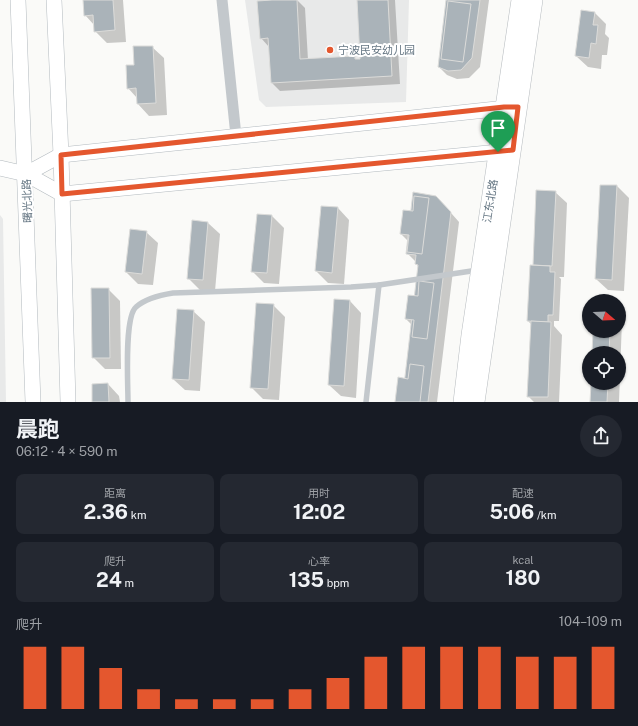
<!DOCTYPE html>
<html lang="zh">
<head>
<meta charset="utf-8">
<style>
  body { margin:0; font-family:"Public Sans","Noto Sans SC",sans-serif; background:#242831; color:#f1f3f6; height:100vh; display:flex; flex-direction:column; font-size:15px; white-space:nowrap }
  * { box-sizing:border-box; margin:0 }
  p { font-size:13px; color:#9ea1a6 }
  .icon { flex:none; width:22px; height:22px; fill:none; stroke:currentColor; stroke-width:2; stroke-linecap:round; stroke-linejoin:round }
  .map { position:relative; height:402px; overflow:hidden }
  .panel { display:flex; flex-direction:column; background:#171b24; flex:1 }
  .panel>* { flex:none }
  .needle { width:26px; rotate:109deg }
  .controls { position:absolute; left:582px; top:294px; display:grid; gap:8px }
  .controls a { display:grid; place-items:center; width:44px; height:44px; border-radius:50%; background:#171b24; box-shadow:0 1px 3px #0004; font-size:20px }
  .pin { position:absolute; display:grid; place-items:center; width:34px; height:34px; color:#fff; margin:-41px -17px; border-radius:50% 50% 50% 0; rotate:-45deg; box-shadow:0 0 4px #0007 }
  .pin .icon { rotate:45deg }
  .round { display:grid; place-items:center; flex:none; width:42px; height:42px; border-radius:21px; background:#242831 }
  .overview { display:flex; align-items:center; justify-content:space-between; height:68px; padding:0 16px }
  h1 { font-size:22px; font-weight:700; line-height:30px }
  .figures { display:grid; grid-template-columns:repeat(3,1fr); gap:6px; height:68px; padding:4px 16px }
  .figures div { display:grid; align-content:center; border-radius:8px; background:#242831; text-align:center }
  .figures b { font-size:20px; font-weight:700 }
  .figures small { font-size:11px; font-weight:400 }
  .figures p { font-size:11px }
  .chart { height:112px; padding:8px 16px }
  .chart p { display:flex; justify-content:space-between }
  .chart svg { width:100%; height:72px; margin-top:4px; stroke:#e4572e; stroke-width:6 }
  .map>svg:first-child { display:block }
</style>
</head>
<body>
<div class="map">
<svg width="638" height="402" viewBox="0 0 638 402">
  <rect width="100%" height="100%" fill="#fafaf8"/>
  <g fill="#e8e9e9">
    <path d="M245,0H409L406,102L266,107L259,100Z"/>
    <path d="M0,215L3,219L6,402H0Z"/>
  </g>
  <g fill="#0003">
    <path d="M84,0H123L126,42L107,43L95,31V26L85,15Z"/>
    <path d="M289,0H297L305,8L308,60L354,57L357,60H361L358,0H395L400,84L280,91L272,83L269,47L261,38Z"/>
    <path d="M447,0H489L480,67L469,78L457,79L447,75L439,67Z"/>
    <path d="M595,13L606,24L605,34L609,38L607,55H602L601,69L588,67L576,56Z"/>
    <path d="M152,47L164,58L167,115L149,116L138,104L137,98L128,88L135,66Z"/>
    <path d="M601,186H617L629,198L624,291L608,290L596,279Z"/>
    <path d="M555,192L567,203L564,277H559L561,279L559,321H554V326L562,335L559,402H534L528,396L531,324L528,321L535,266L534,265Z"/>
    <path d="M444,205L459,222L437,402H397L408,380L412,325L406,319L416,296L419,267L416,264V262L407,253L409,242L401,234L413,212Z"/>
    <path d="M338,208L349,220L344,284L328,283L316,271Z"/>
    <path d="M258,215L272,216L284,228L279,284L264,283L252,271Z"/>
    <path d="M208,223L220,234L215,291L200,290L188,278Z"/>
    <path d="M146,232L158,243L153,285L138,284L126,272Z"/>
    <path d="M108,289L120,301L121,369H105L93,357Z"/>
    <path d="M350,301L361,313L356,398L341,396L329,385Z"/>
    <path d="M273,305L285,317L279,400L263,399L251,387Z"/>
    <path d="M193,311L205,322L200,391L185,390L173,379Z"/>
    <path d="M619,316L622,320L619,402H592V383H619V353H593L594,331H619Z"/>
    <path d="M108,384L119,396L120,402H93Z"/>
  </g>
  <g fill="#aab3b9" stroke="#dcdcda">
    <path d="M83,0H113L115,30L94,32L93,15L84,16Z"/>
    <path d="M272,0H297L300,59L355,56V59H360L357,0H388L392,76L271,83L268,38L260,39L257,1Z"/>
    <path d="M446,0H480L472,58L461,70L448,71L438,67Z"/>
    <path d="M448,1L471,4L463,62L441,59Z"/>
    <path d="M581,10L595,12L593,25H598L596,44L591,43L589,58L575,56Z"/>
    <path d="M133,46H153L156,103L137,104L136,88L127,89L126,65H134Z"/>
    <path d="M600,185H617L612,280L595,279Z"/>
    <path d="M536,190L556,191L552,266L533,265Z"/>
    <path d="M413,192L436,196L451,212L428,402H402L418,265L415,264L416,255L406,254Z"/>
    <path d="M414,196L429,198L422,254L407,252L409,235L400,234L403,210L413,211Z"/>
    <path d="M321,206L338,207L332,273L315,271Z"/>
    <path d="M257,214L272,215L267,273L251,272Z"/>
    <path d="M192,220L208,222L203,280L187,279Z"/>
    <path d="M130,229L147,231L142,274L125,272Z"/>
    <path d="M530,265L550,266V272H555L553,315H548V322L527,321Z"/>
    <path d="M419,281L434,283L427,339L412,337L414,320L405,319L408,295L418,296Z"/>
    <path d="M91,288H109L110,358H92Z"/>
    <path d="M334,299L350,300L344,386L328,385Z"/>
    <path d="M256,303L274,304L268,389L250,388Z"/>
    <path d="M177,309L194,310L189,380L172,379Z"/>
    <path d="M531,321L551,322L548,397H527Z"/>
    <path d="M593,331H610L609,353H592Z"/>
    <path d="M410,364L424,366L420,402H395L398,377L408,379Z"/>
    <path d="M108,383L109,402H92V384Z"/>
    <path d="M591,383H608L607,402H590Z"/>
  </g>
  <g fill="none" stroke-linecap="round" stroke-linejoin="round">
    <defs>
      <g id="secondary">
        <path d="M18,0L33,402"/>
        <path d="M54,0L61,155L68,402"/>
        <path d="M0,168L26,174L62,194L509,151"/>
        <path d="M26,174L61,155L515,107"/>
      </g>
      <g id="primary">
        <path d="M462,402L470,335L520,0"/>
        <path d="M476,402L534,0"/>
      </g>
    </defs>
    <use href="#secondary" stroke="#b3babf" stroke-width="16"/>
    <use href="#primary" stroke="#b5babe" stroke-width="18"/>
    <g stroke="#c3c8cc" stroke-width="5.5">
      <path d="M128,402C128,384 124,317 136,307C146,298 160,295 173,293L351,287L379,285L478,270"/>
      <path d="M366,402L379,285"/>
    </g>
    <path stroke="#c3c8cc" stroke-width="11" d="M222,0L236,136"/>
    <use href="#secondary" stroke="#fff" stroke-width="15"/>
    <use href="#primary" stroke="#fff" stroke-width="17"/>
  </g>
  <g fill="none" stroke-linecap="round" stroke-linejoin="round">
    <defs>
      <path id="route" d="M504,107H518L513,150L62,194L61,155Z"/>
    </defs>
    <use href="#route" stroke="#fff" stroke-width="8"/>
    <use href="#route" stroke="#e4572e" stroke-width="5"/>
  </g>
  <circle fill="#e4572e" stroke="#fff" stroke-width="1.5" cx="330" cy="50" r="4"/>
  <g text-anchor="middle" stroke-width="4" stroke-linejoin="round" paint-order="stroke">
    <g font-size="11" fill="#657683" stroke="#fff" text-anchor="start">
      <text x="338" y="54">宁波民安幼儿园</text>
    </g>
    <g font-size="11" fill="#657683" stroke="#fff">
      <text transform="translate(27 201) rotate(-92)" y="4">曙光北路</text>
      <text transform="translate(490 201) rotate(-81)" y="4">江东北路</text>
    </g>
  </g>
</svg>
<div class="controls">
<a><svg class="needle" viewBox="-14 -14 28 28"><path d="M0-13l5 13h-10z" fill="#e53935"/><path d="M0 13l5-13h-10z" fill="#9ea1a6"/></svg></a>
<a><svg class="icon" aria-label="locate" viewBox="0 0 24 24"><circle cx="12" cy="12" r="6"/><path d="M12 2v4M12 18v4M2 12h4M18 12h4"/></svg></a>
</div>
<div class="pin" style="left:498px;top:152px;background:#1e9e55"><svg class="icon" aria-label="arrive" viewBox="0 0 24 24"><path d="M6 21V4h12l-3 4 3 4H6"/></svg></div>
</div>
<section class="panel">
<div class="overview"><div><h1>晨跑</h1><p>06:12 · 4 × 590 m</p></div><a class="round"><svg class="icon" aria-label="share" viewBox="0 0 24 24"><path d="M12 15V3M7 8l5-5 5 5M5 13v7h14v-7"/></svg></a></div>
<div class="figures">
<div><p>距离</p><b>2.36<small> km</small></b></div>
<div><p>用时</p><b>12:02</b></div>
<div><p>配速</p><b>5:06<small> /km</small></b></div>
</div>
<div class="figures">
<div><p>爬升</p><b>24<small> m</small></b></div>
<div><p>心率</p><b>135<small> bpm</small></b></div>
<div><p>kcal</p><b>180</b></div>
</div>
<div class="chart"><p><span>爬升</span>104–109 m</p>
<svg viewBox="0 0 160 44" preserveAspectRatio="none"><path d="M5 44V6M15 44V6M25 44V19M35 44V32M45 44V38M55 44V38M65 44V38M75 44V32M85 44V25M95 44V12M105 44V6M115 44V6M125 44V6M135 44V12M145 44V12M155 44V6"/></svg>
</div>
</section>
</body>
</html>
